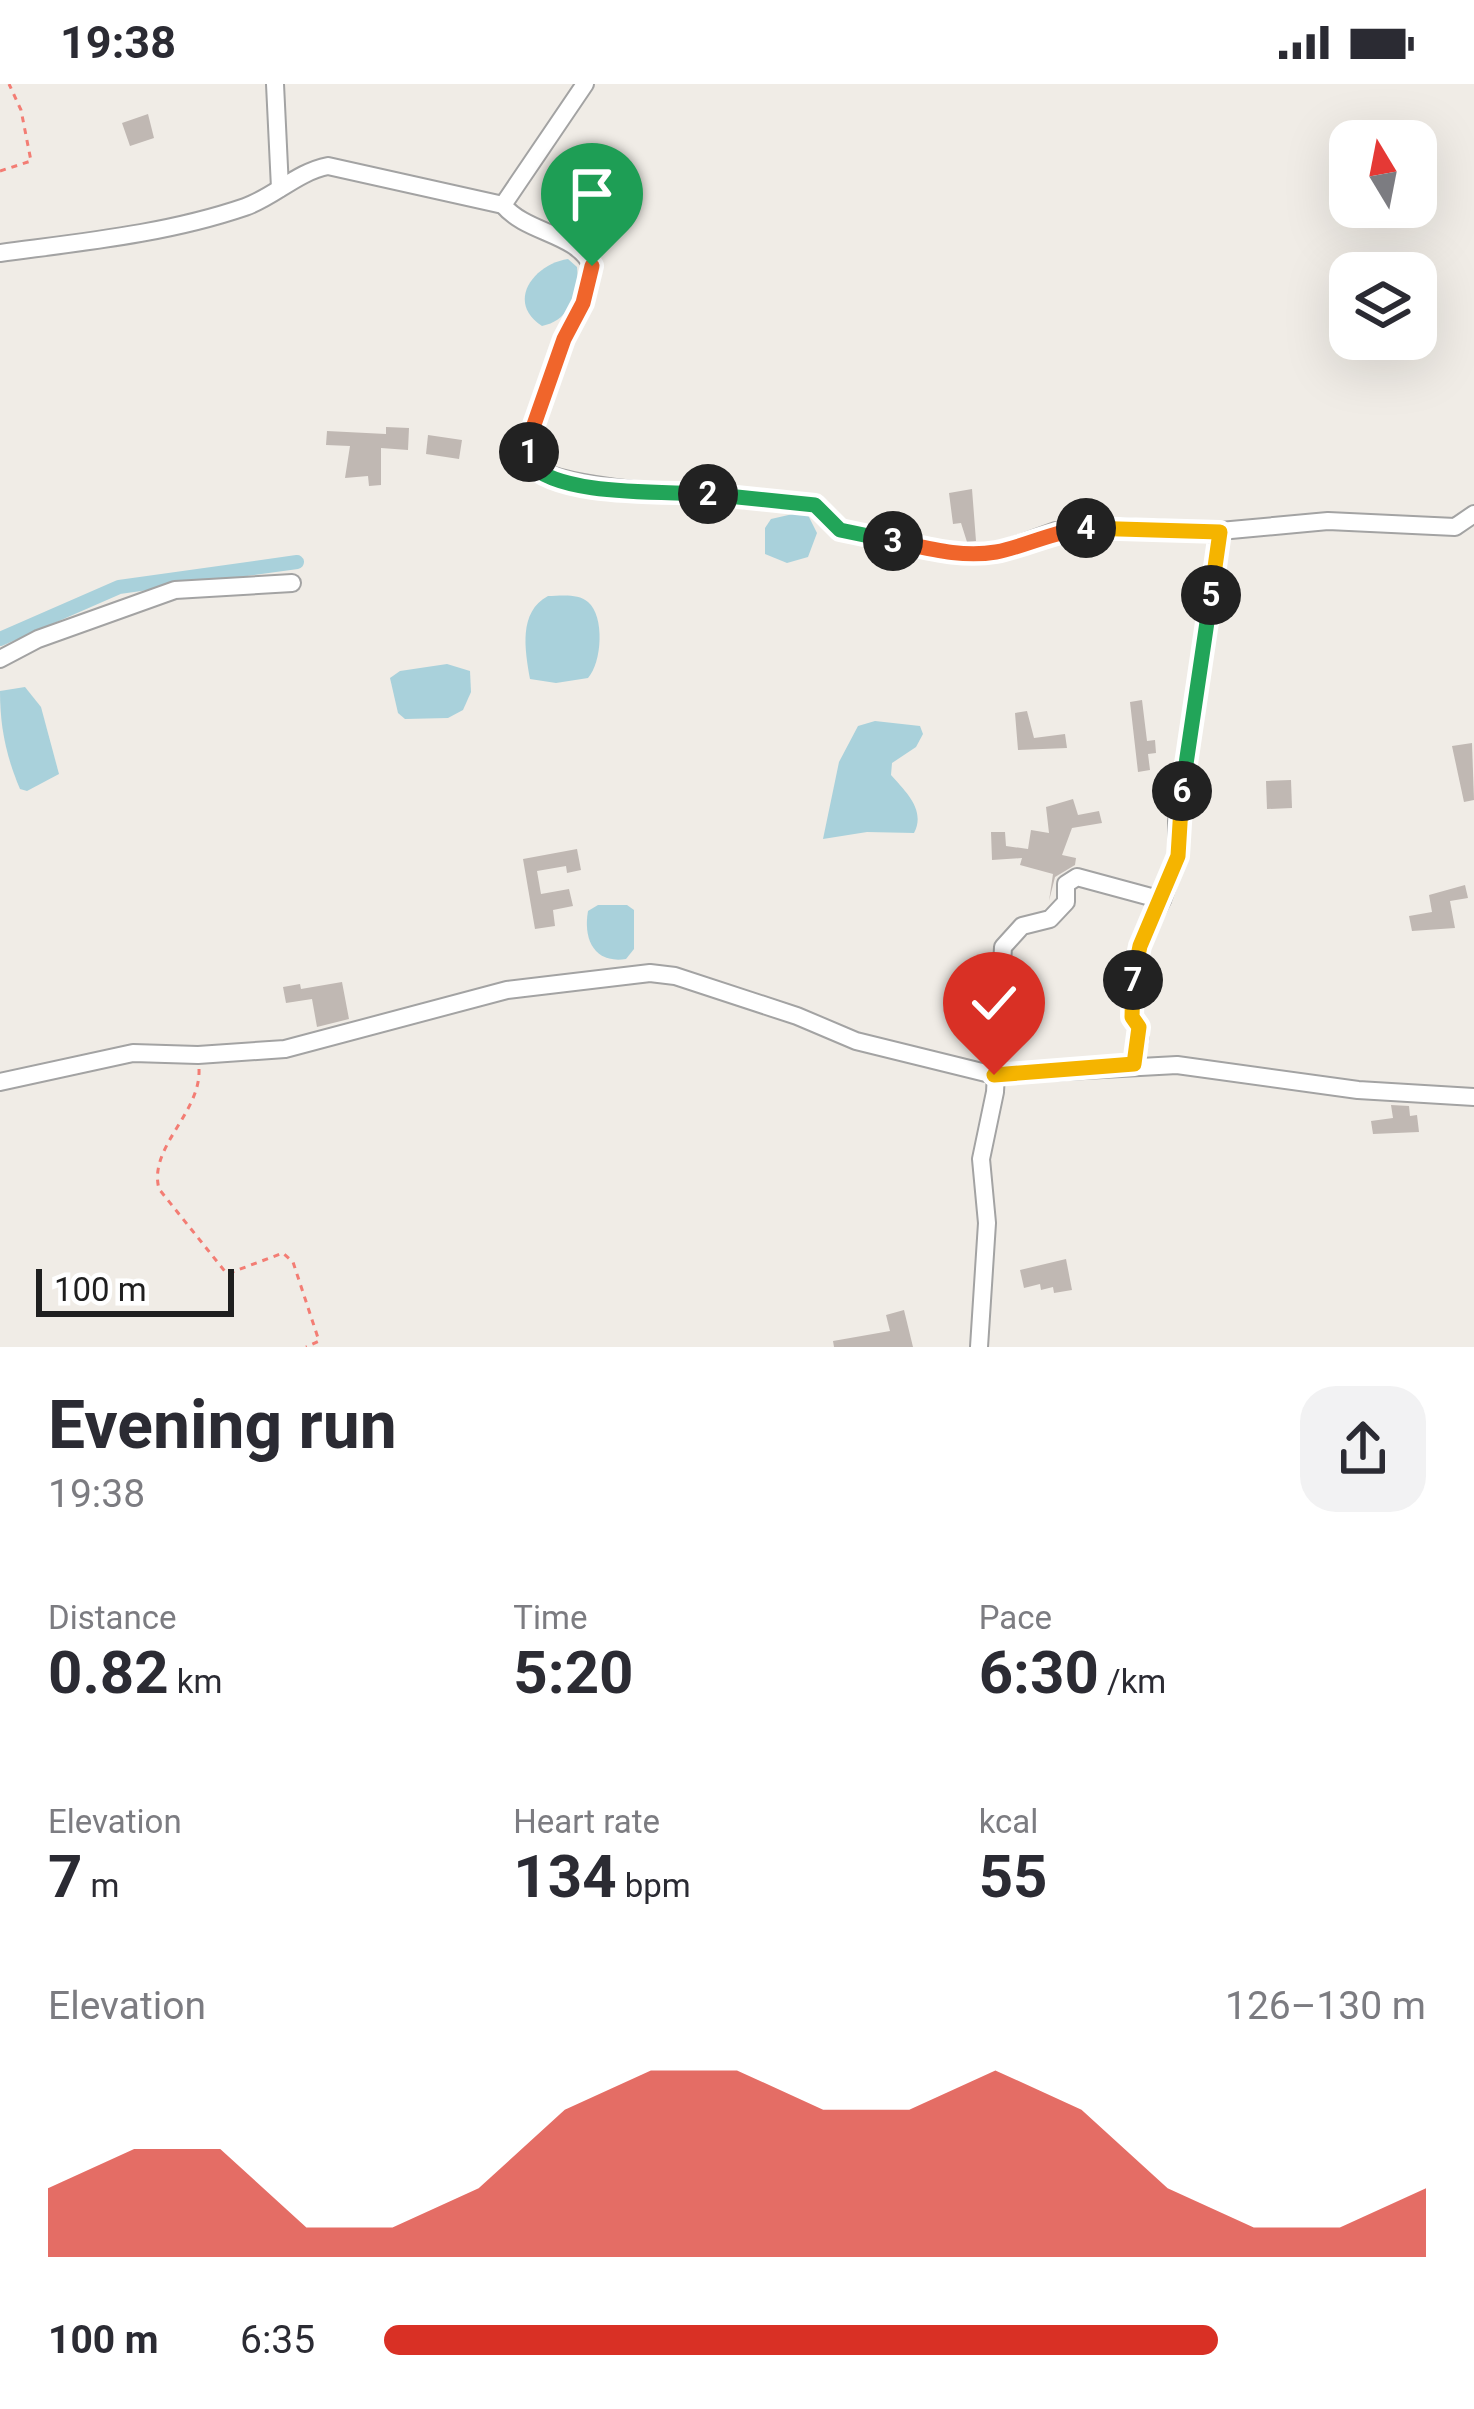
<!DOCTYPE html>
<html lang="en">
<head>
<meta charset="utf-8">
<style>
  body { margin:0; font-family:Roboto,sans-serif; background:#f2f2f3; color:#2b2b33; height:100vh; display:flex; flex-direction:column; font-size:45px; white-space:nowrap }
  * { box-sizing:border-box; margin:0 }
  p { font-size:39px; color:#7c7c81 }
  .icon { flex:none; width:66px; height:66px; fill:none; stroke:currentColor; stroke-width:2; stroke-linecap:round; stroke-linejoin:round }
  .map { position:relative; height:1263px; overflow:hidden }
  .drawer { display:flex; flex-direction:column; background:#fff; flex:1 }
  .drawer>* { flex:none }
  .needle { width:78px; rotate:350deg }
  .controls { position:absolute; left:1329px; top:36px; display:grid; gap:24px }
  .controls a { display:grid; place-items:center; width:108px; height:108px; border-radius:24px; background:#fff; box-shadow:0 12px 48px #0002; font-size:60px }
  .scale { position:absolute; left:36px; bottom:30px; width:198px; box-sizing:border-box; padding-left:12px; border:6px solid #1f1f1f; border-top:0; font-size:33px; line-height:42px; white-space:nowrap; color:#1f1f1f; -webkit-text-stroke:9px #fff; paint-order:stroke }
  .pin { position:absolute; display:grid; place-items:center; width:102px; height:102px; color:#fff; margin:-123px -51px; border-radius:50% 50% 50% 0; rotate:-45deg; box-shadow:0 0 12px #0007 }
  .pin .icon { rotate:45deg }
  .km { position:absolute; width:60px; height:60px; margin:-30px; border-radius:50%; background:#222; color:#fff; font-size:33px; line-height:60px; text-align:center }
  .round { display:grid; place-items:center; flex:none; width:126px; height:126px; border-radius:36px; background:#f2f2f3 }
  .overview { display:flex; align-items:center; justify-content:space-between; height:204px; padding:0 48px }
  h1 { font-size:66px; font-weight:700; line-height:90px }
  .figures { display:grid; grid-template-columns:repeat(3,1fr); gap:18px; height:204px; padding:12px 48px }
  .figures div { display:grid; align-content:center }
  .figures b { font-size:60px; font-weight:700 }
  .figures small { font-size:33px; font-weight:400 }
  .figures p { font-size:33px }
  .chart { height:336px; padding:24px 48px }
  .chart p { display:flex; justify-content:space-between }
  .chart svg { width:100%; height:216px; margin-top:12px; fill:#d93025; opacity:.7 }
  ul { padding:0 48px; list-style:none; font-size:39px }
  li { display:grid; grid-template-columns:192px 144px 1fr; align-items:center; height:90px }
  li i { height:30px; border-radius:15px; background:#d93025 }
  .status { display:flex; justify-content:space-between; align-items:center; height:84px; padding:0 60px; background:#fff; direction:ltr }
  .status svg { height:33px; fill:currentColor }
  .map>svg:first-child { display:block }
</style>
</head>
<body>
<div class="status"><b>19:38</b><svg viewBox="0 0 49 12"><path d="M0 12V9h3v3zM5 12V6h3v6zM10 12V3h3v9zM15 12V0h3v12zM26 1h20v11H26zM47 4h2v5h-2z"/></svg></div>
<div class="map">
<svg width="1474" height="1263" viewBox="0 0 1474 1263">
  <rect width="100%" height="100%" fill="#f0ece6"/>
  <g fill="#a9d1db">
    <path d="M568,175L577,183C580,209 569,237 542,242C505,218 534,180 568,175Z"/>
    <path d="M806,427L817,449L808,473L787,479L765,470V444L771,435Z"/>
    <path d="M548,512C560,512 578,509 588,518C605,532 602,579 588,594L556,599L530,595C525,566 518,528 548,512Z"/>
    <path d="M447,580L470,587L471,608L463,626L448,634L405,635L398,629L390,594L400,587Z"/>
    <path d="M25,603L41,623L59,690L27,707L20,705C6,672 0,643 0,607Z"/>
    <path d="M875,637L920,642L923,650L916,663L892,679L891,691C906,708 926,726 914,749L867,748L823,755L839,678L858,642Z"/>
    <path d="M598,821H627L634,826V865L626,875C594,880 583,855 588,827Z"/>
  </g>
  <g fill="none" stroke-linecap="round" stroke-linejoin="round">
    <path stroke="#a9d1db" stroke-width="14" d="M0,555L119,503L297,478"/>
  </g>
  <g fill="#c0b8b3">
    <path d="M148,30L154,54L130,62L122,39Z"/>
    <path d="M386,343L409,344L408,366L381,364V401L369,402L368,392L345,394L350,362L326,361L327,347L386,350Z"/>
    <path d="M428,351L462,356L459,375L426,370Z"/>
    <path d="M972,405L976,457L967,458L961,439L953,440L949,409Z"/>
    <path d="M1142,616L1147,657L1155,656L1156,669L1148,670L1150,686L1138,688L1130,618Z"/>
    <path d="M1027,627L1034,654L1065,650L1067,664L1018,666L1015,629Z"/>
    <path d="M1472,659L1474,716L1464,718L1452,662Z"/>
    <path d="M1291,696L1292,724L1267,725L1266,697Z"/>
    <path d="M1073,715L1078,731L1099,727L1102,739L1072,744L1062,771L1076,774L1075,781L1055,793L1049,817L1053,790L1020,781L1022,774L992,776L991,748H1005L1006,762L1028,765L1031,746L1049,749L1046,723Z"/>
    <path d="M577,765L581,786L567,789L566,782L537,787L541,810L569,805L573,822L553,826L555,842L535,845L523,775Z"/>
    <path d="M1465,801L1468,814L1450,817L1455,844L1412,847L1409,832L1432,828L1429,811Z"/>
    <path d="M342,898L349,935L317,943L312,915L286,919L283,903L300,900L301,905Z"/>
    <path d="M1391,1021L1409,1022L1410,1032L1417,1031L1419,1048L1373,1050L1371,1037L1393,1034Z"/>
    <path d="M1066,1175L1072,1206L1054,1209L1053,1203L1041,1206L1040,1200L1024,1204L1020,1186Z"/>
    <path d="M904,1226L913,1263H834L833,1257L890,1247L886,1231Z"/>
  </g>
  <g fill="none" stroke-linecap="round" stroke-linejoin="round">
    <defs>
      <g id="minor">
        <path d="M275,0L280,104"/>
        <path d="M503,121C527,150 575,148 592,182L583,219L564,255L530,352L529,379C558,411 760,413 815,421L840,446L966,471L1000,467L1056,447L1107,443L1220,447L1328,437L1455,443L1474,430"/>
        <path d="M0,169C82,158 166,150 245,123C274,113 297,88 328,82L503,121L585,0"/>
        <path d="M0,575L38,555L175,506L292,499"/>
        <path d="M1134,981L1140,951L1132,933L1134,888L1144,853L1162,816"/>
        <path d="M0,998L133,969L198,971L285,965L507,906L650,889L675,892L797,932L856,957L994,991L1177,981L1358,1006L1474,1013"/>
        <path d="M979,1263L987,1139L981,1075L995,1008L1003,863L1022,842L1050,835L1066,818V800L1077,793L1162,816L1178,772L1177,737L1220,447"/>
      </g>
    </defs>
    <use href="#minor" stroke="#a3a3a3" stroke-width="20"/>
    <g stroke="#f37d74" stroke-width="3" stroke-dasharray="6 6" stroke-linecap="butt">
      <path d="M0,87L31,77L21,26L9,0"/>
      <path d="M199,985C201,1029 148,1063 159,1105L227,1190L283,1169L293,1178L319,1257L306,1263"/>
    </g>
    <use href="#minor" stroke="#fff" stroke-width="16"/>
  </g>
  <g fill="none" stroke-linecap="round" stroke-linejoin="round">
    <defs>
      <path id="split-1" d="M529,368L530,352L564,255L583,219L592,182"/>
      <path id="split-2" d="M529,368V379C559,413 663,407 708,410"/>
      <path id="split-3" d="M708,410L815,421L840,446L893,457"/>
      <path id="split-4" d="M893,457C927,464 961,474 996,468C1027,462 1054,447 1086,444"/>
      <path id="split-5" d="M1086,444L1220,448L1211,511"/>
      <path id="split-6" d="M1182,707L1211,511"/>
      <path id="split-7" d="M1133,896L1140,862L1178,772L1182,707"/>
      <path id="split-8" d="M994,991L1134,980L1139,943L1132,933L1133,896"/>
    </defs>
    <use href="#split-1" stroke="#fff" stroke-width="24"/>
    <use href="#split-2" stroke="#fff" stroke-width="24"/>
    <use href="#split-3" stroke="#fff" stroke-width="24"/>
    <use href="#split-4" stroke="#fff" stroke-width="24"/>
    <use href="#split-5" stroke="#fff" stroke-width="24"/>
    <use href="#split-6" stroke="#fff" stroke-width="24"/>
    <use href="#split-7" stroke="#fff" stroke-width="24"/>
    <use href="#split-8" stroke="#fff" stroke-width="24"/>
    <use href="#split-1" stroke="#f0652b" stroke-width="15"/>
    <use href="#split-2" stroke="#22a559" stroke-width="15"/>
    <use href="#split-3" stroke="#22a559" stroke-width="15"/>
    <use href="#split-4" stroke="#f0652b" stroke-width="15"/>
    <use href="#split-5" stroke="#f5b400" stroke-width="15"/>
    <use href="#split-6" stroke="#22a559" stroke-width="15"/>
    <use href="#split-7" stroke="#f5b400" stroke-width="15"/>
    <use href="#split-8" stroke="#f5b400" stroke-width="15"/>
  </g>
</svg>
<div class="controls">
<a><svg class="needle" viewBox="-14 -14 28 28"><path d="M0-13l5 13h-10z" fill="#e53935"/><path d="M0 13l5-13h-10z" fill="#7c7c81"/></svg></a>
<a><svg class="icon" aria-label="layers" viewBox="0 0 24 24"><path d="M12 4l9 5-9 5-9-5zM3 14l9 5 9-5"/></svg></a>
</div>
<div class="scale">100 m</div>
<div class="pin" style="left:592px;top:182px;background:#1e9e55"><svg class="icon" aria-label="arrive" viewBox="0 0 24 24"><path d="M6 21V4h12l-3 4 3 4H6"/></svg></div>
<div class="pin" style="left:994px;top:991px;background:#d93025"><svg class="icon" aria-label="check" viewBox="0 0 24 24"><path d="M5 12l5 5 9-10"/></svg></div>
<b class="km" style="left:529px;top:368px">1</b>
<b class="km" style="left:708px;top:410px">2</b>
<b class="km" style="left:893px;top:457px">3</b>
<b class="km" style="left:1086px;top:444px">4</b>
<b class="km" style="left:1211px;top:511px">5</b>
<b class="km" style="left:1182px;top:707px">6</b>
<b class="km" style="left:1133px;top:896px">7</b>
</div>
<section class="drawer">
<div class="overview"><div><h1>Evening run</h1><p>19:38</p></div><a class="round"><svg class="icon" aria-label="share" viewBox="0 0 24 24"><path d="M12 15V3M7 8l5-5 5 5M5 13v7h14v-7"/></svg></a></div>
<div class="figures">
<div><p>Distance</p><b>0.82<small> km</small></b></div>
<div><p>Time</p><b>5:20</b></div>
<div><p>Pace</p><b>6:30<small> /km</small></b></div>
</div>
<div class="figures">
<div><p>Elevation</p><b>7<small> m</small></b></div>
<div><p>Heart rate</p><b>134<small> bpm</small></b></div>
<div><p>kcal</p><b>55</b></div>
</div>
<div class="chart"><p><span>Elevation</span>126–130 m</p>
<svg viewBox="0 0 160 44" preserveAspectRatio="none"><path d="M0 44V30L10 22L20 22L30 38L40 38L50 30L60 14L70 6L80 6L90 14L100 14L110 6L120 14L130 30L140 38L150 38L160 30V44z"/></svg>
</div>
<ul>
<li><b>100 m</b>6:35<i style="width:80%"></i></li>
</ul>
</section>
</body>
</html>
